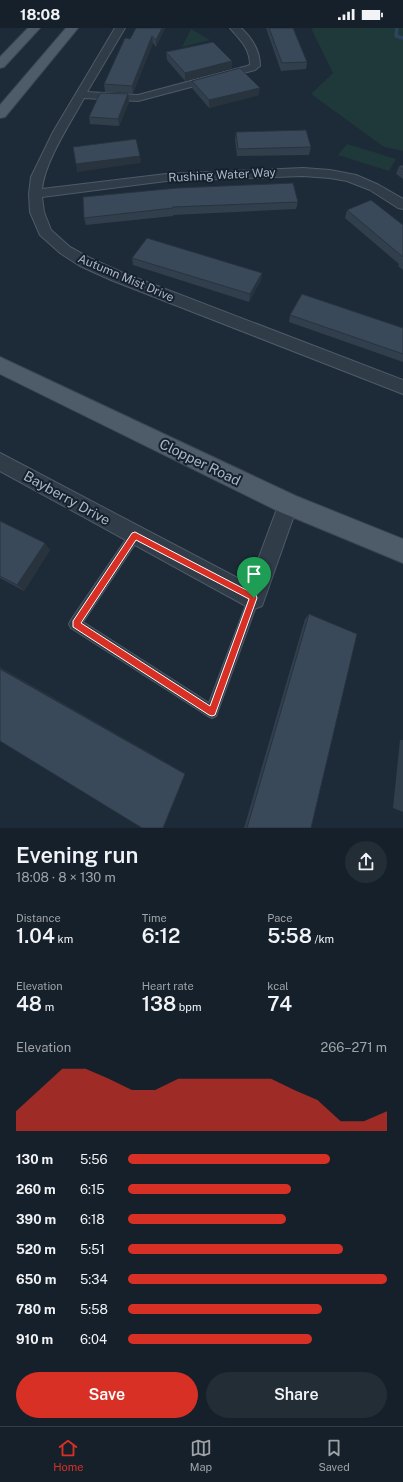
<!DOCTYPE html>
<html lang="en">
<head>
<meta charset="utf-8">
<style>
  body { margin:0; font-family:"Public Sans",sans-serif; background:#232d36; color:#f1f3f6; height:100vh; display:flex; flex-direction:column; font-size:15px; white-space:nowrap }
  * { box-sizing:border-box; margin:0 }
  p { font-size:13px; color:#9ea3a8 }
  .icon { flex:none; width:22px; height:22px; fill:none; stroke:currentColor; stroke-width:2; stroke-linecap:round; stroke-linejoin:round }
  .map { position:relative; height:800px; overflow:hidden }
  .panel { display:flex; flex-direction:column; background:#16202a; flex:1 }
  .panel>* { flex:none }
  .pin { position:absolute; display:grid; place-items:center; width:34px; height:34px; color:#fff; margin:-41px -17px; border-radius:50% 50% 50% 0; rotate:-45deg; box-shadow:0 0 4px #0007 }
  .pin .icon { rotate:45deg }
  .round { display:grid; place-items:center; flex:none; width:42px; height:42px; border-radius:21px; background:#232d36 }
  .summary { display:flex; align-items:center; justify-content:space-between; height:68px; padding:0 16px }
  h1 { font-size:22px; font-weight:600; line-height:30px }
  .stats { display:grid; grid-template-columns:repeat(3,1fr); gap:6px; height:68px; padding:4px 16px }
  .stats div { display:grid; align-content:center }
  .stats b { font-size:20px; font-weight:600 }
  .stats small { font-size:11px; font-weight:400 }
  .stats p { font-size:11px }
  .chart { height:112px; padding:8px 16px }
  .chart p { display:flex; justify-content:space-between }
  .chart svg { width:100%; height:72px; margin-top:4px; fill:#d93025; opacity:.7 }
  .primary-button { display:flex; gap:8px; margin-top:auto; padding:8px 16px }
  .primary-button a { flex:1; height:46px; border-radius:24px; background:#d93025; color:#fff; font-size:16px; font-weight:600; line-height:46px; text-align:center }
  .primary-button a+a { background:#232d36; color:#f1f3f6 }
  ul { padding:0 16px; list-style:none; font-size:13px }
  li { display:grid; grid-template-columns:64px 48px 1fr; align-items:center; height:30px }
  li i { height:10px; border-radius:5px; background:#d93025 }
  .status { display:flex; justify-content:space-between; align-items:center; height:28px; padding:0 20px; background:#16202a; direction:ltr }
  .status svg { height:11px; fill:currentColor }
  .tabs { display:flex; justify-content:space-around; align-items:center; height:56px; border-top:1px solid #353e47; background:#16202a; font-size:11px; color:#9ea3a8 }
  .tabs a { display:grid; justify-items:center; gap:2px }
  .tabs .current { color:#d93025 }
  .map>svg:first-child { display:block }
</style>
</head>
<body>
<div class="status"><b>18:08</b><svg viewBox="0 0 49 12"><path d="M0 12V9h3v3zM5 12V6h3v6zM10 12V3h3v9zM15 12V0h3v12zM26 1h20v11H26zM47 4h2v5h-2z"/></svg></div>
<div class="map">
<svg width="403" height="800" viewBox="0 0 403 800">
  <rect width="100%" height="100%" fill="#1d2b38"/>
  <g fill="#1f3839">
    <path d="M311,0H403V123L384,119L311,66L333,45Z"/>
    <path d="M191,1L210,12L182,19Z"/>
    <path d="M347,116L396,131L389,143L338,127Z"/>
  </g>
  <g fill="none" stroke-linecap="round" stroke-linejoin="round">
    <path stroke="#2c455f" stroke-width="3.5" d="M397,0L396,8L403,10"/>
    <defs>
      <path id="service" d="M135,502L139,504L140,507L139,510L83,594L209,675L250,566L254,565L258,566L259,570L216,688L212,690L208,688L71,600L69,596L71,592L131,504Z"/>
      <g id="minor">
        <path d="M115,0H125L87,64L138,67L247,38L250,37C250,20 240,12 230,0H241C252,10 260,23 260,38L255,42L138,73L84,70C70,96 45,133 42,161L166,146L303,140L330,142L356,147L379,157L403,171V181L398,180L370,162L347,153L330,150L303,148L166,153L42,169L44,184L51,202L70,219L90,230L121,244L403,352V366L111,252L80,238L60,225L40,207L30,184L29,166L31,149L53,104Z"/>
        <path d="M0,425L249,556L281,470L288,467L295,470L298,476L262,578L254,581L246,578L0,443Z"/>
      </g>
      <g id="primary">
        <path d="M28,0H40L4,39L0,40V29Z"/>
        <path d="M66,0H78L5,89L0,90V77Z"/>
        <path d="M0,329L296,468L403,511V535L280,484L0,346Z"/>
      </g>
    </defs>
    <use href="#service" stroke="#4e5a67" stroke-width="2"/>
    <use href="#minor" stroke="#4e5a67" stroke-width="2"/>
    <use href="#primary" stroke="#3a4552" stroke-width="2"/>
    <use href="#service" fill="#313c49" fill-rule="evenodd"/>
    <use href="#minor" fill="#313c49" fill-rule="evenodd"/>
    <use href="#primary" fill="#4e5b69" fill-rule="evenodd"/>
  </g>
  <g fill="#313f4d">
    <path d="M165,0L156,19L153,15L133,65L105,64L104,56L130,11Z"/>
    <path d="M266,0H293L307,34L306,41L281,43Z"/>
    <path d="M166,24L232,40L185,53L167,32Z"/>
    <path d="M192,53L259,67L209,80L192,60Z"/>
    <path d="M129,74L119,98L90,96L89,89Z"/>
    <path d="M236,104L311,119L309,127L237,128L235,112Z"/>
    <path d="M403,137V151L396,146L399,138Z"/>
    <path d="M83,169L298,174L296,181L173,187V188L86,197L84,190Z"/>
    <path d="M347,182L403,197V242L398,238L399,236L345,190Z"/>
    <path d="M132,230L262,245L261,252L249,274L133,237Z"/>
    <path d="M290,287L403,300V334L289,294Z"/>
    <path d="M0,493L50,522L24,563L0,550Z"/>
    <path d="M309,586L311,800H244L305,591Z"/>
    <path d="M400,712H403V784L393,780Z"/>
  </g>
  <g fill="#28333e">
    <path d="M162,0H165L156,19V12Z"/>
    <path d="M152,8L153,15L133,65L132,58Z"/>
    <path d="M232,33V40L185,53V45Z"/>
    <path d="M260,60L259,67L209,80V72Z"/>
    <path d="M128,66L129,74L119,98L118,91Z"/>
    <path d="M140,128L141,135L77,144L76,136Z"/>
    <path d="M262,245L261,252L249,274L250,266Z"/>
    <path d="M45,515L50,522L24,563L17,557Z"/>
    <path d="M0,639L185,745V746L0,641Z"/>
  </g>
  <g fill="#394959" stroke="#28333e">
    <path d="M136,0H162L156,12L152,8L132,58L104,56L125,10L130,11Z"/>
    <path d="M269,0H293L307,34L282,35Z"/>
    <path d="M213,14L232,33L185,45L166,24Z"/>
    <path d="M240,40L260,60L209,72L192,53Z"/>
    <path d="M100,65L128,66L118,91L89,89Z"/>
    <path d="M306,102L311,119L238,121L236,104Z"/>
    <path d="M136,111L140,128L76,136L73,119Z"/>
    <path d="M403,137V142L399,138Z"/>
    <path d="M293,155L298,174L173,179V180L84,190L83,169L177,160Z"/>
    <path d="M371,172L403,197V229L347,182Z"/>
    <path d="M147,210L262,245L250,266L132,230Z"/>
    <path d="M302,266L403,300V326L290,287Z"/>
    <path d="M0,493L45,515L17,557L0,548Z"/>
    <path d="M309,586L357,606L311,800H247Z"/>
    <path d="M0,641L185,746L163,800H142L0,713Z"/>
  </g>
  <path fill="#d93025" stroke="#fff" fill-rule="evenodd" d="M135,504L256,567L257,570L215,687L212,688L209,687L73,599V593L132,505ZM136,512L249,571L210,678L81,595Z"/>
  <g text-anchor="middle" stroke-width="4" stroke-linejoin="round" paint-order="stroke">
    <g font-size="12" fill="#aab7c6" stroke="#17212d">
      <text transform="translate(222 147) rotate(-3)" y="4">Rushing Water Way</text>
      <text transform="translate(126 250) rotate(23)" y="4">Autumn Mist Drive</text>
    </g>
    <g font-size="14" fill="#aab7c6" stroke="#17212d">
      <text transform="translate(200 434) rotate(26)" y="5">Clopper Road</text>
      <text transform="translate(67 470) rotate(29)" y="5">Bayberry Drive</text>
    </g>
  </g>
</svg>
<div class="pin" style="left:254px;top:570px;background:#1e9e55"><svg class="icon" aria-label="arrive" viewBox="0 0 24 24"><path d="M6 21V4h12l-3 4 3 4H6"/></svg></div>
</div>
<section class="panel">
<div class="summary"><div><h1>Evening run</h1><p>18:08 · 8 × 130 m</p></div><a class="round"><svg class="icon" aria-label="share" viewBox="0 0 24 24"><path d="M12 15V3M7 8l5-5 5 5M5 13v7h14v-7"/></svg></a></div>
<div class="stats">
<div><p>Distance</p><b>1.04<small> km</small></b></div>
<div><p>Time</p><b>6:12</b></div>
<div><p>Pace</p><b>5:58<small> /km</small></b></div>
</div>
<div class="stats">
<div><p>Elevation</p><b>48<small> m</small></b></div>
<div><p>Heart rate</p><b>138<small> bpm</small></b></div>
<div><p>kcal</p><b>74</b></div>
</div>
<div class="chart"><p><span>Elevation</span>266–271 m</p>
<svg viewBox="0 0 160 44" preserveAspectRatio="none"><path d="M0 44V32L10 19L20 6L30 6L40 12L50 19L60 19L70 12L80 12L90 12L100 12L110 12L120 19L130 25L140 38L150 38L160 32V44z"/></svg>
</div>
<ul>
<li><b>130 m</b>5:56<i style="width:78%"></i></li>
<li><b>260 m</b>6:15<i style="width:63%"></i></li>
<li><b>390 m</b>6:18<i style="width:61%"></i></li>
<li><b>520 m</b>5:51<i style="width:83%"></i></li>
<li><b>650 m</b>5:34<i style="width:100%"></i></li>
<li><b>780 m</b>5:58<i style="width:75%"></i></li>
<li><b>910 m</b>6:04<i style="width:71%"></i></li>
</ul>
<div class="primary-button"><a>Save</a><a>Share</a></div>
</section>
<nav class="tabs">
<a class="current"><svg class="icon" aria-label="home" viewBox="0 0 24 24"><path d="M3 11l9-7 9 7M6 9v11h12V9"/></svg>Home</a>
<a><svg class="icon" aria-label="map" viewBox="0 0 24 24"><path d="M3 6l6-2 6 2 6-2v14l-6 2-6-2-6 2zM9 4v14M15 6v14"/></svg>Map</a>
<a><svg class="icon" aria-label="saved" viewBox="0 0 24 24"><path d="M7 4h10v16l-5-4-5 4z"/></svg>Saved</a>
</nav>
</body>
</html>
